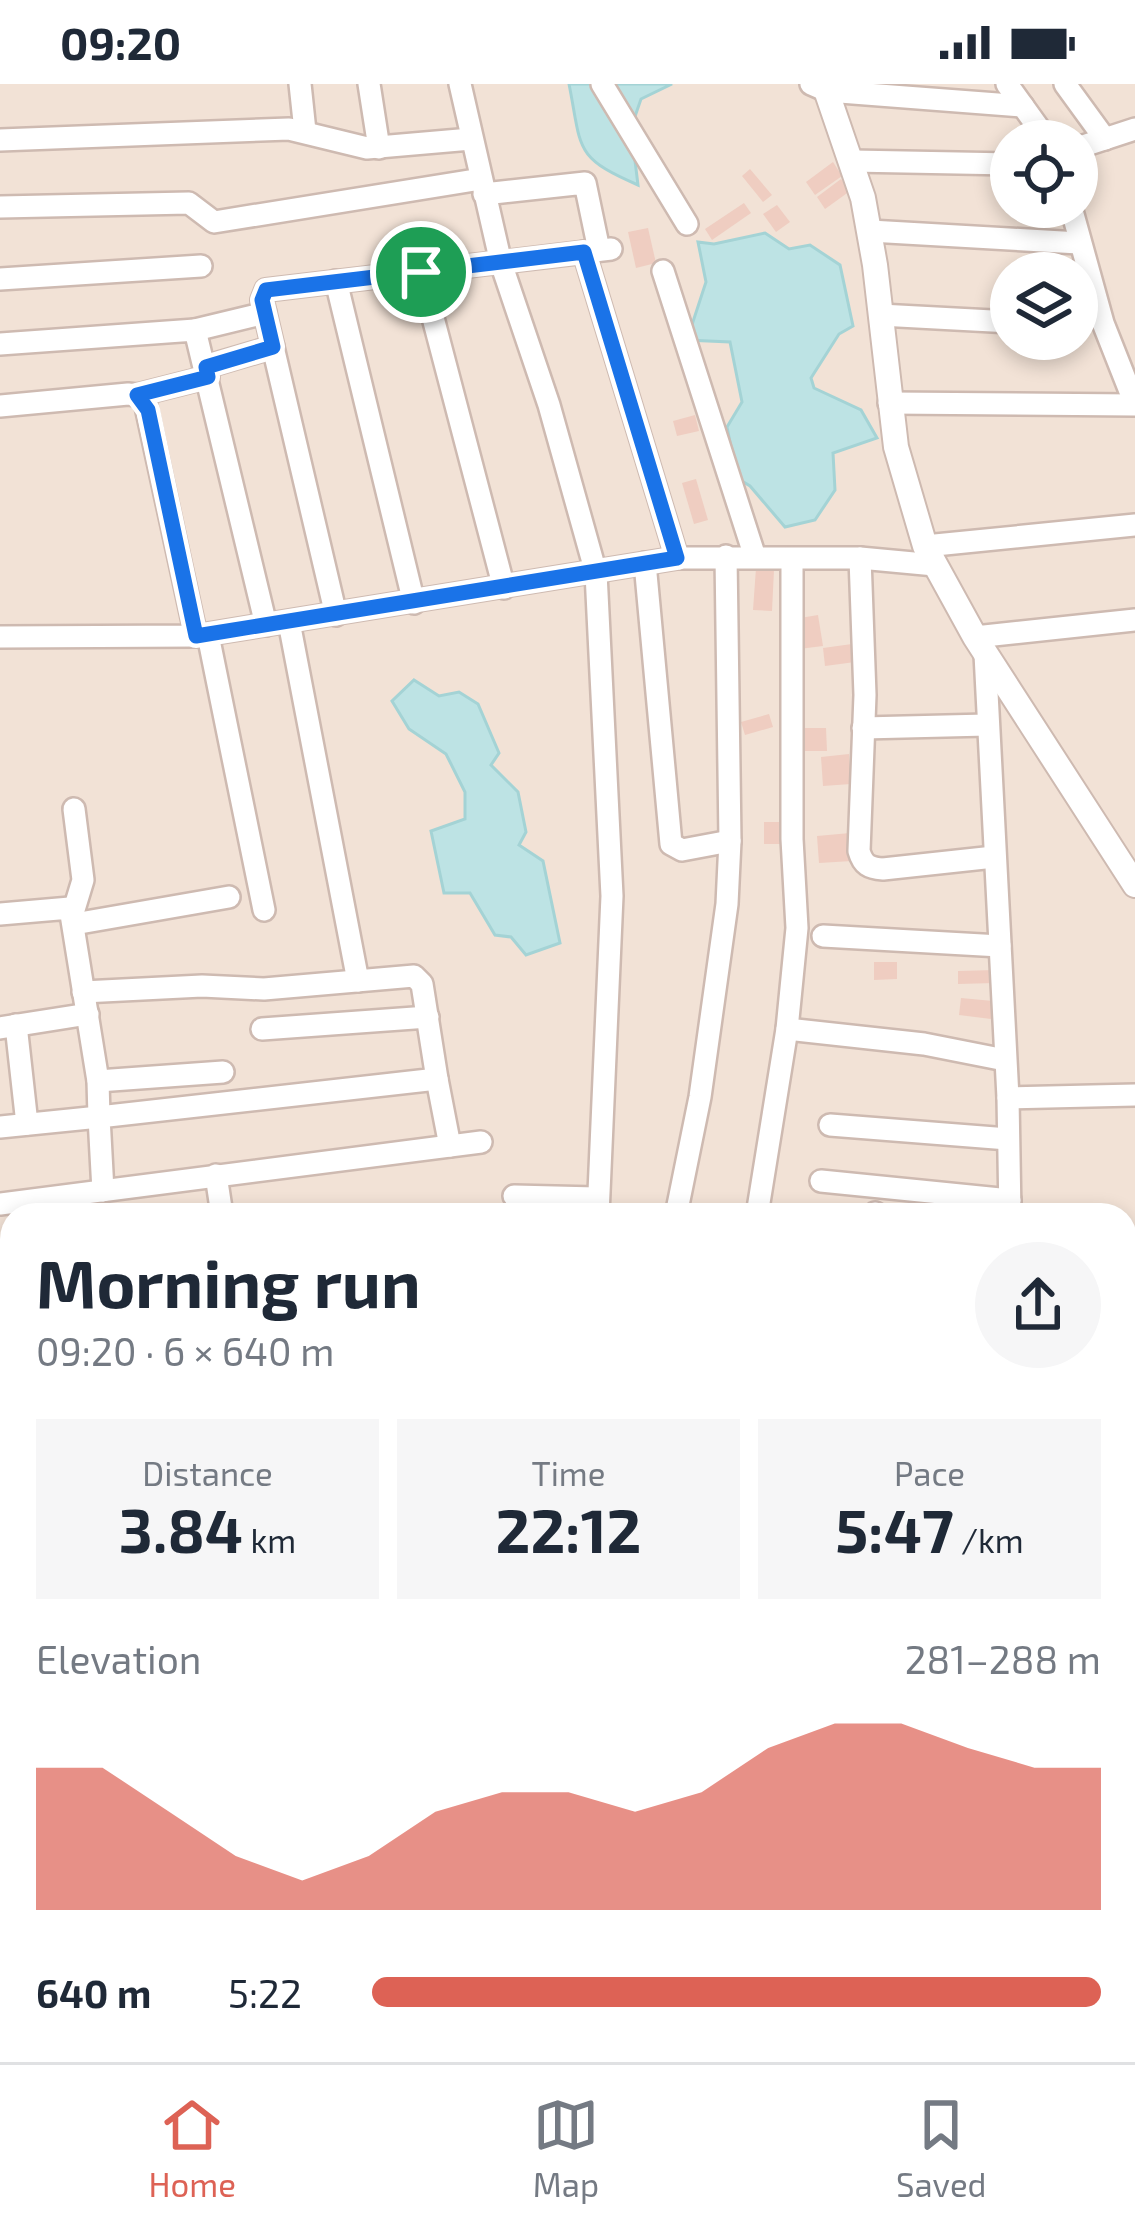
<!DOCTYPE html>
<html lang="en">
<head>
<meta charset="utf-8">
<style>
  body { margin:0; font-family:"Exo 2",sans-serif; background:#f6f6f7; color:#1f2937; height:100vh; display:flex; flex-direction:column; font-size:45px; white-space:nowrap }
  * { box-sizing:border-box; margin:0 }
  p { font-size:39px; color:#747a83 }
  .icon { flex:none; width:66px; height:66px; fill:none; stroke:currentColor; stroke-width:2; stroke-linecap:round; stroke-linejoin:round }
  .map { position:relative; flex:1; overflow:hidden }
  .panel { position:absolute; left:0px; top:1119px; width:1137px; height:861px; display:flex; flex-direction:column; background:#fff; border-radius:36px 36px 0 0; box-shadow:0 6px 18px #0003 }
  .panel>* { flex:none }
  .buttons { position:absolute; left:990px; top:36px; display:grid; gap:24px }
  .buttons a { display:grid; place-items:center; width:108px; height:108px; border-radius:50%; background:#fff; box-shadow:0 6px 18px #0003; font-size:60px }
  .pin { position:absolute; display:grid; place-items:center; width:102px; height:102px; color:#fff; margin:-51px; border:6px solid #fff; border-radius:50%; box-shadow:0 3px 12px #0007 }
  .round { display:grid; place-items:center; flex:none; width:126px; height:126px; border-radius:63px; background:#f6f6f7 }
  .overview { display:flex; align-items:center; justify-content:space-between; height:204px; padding:0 36px }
  h1 { font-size:66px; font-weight:700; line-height:90px }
  .stats { display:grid; grid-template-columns:repeat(3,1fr); gap:18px; height:204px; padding:12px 36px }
  .stats div { display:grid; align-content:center; border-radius:0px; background:#f6f6f7; text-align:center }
  .stats b { font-size:60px; font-weight:700 }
  .stats small { font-size:33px; font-weight:400 }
  .stats p { font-size:33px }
  .chart { height:336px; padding:24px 36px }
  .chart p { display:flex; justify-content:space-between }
  .chart svg { width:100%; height:216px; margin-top:12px; fill:#dd6255; opacity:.7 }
  ul { padding:0 36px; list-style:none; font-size:39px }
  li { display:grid; grid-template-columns:192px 144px 1fr; align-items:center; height:90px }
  li i { height:30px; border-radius:15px; background:#dd6255 }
  .status { display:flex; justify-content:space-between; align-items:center; height:84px; padding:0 60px; background:#fff; direction:ltr }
  .status svg { height:33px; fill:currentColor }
  .tab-bar { display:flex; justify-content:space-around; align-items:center; height:168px; border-top:3px solid #e0e1e3; background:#fff; font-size:33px; color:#747a83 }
  .tab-bar a { display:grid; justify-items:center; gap:6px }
  .tab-bar .active { color:#dd6255 }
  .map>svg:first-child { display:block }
</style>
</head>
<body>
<div class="status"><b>09:20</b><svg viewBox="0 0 49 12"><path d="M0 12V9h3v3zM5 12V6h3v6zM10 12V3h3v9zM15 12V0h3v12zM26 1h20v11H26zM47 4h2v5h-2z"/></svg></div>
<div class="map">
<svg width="1135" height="1978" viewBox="0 0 1135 1978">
  <rect width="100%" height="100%" fill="#fbf1e7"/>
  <path fill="#f2e2d6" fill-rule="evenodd" d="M0,0H1135V1978H0ZM1011,57H1077V123H1011ZM1011,189H1077V255H1011ZM12,1131H1125V1968H12Z"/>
  <g fill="#bde3e4" stroke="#a4d3d5" stroke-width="3">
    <path d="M569,0H672L641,15L631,44L638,101C573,73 582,65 569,0Z"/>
    <path d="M765,149L789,165L810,161L840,181L853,242L839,250L811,294L814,304L861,326L877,354L833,369L835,406L815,436L785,443L750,402L737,394L727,343L742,318L730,258L687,256L706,198L698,158L714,160Z"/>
    <path d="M414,596L439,612L459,608L478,620L499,669L491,681L518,708L526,748L519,761L543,777L560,859L526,871L511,853L495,851L470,809H444L431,747L465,735V708L446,670L409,645L392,617Z"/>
  </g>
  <g fill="#efcdc1">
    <path d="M833,78L842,92L815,111L806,98Z"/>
    <path d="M750,85L772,111L763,118L742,92Z"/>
    <path d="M841,95L850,107L825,125L817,113Z"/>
    <path d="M744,119L751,129L712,156L705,145Z"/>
    <path d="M777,121L790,138L776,148L763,130Z"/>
    <path d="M648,144L656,179L636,184L628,148Z"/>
    <path d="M695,331L699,347L677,352L673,337Z"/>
    <path d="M696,395L708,436L694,440L682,399Z"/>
    <path d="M756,484L774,486L772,527L753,526Z"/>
    <path d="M818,531L823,562L799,565L794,535Z"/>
    <path d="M852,560L855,578L825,582L823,564Z"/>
    <path d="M769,630L773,643L745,651L741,638Z"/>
    <path d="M797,644H826L827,667H797Z"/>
    <path d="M849,670L851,700L823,702L821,673Z"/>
    <rect x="764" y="738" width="21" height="22"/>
    <path d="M850,749L852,777L819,779L817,752Z"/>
    <path d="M874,878H897V895L874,896Z"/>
    <path d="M995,886V899L958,900V887Z"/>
    <path d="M961,914L993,917L991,935L959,931Z"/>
  </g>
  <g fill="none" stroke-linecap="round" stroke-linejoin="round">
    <defs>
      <g id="minor">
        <path d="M300,0L305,47"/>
        <path d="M369,0L379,64"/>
        <path d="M460,0L501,179L549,321L596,489L612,812L598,1131"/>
        <path d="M602,0L687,140"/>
        <path d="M811,0L827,7L1023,22"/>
        <path d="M1007,0L1048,57"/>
        <path d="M1065,0L1105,55"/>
        <path d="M0,56L289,45L367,64L471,55"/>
        <path d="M1077,64L1135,45"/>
        <path d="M852,77L1011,80"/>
        <path d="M484,110L585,99L599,166"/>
        <path d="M0,123L189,119L214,138L481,95"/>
        <path d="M1071,123L1103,239L1135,320"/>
        <path d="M870,147L1079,159"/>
        <path d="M584,168L677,474"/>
        <path d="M663,187L755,473"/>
        <path d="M421,188L504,504"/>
        <path d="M0,195L201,182"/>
        <path d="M336,197L414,519"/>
        <path d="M880,231L1011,238"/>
        <path d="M195,246L265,229"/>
        <path d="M0,260L195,246L266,541"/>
        <path d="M205,283L273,263"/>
        <path d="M137,311L208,293"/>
        <path d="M889,319L1135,321"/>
        <path d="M0,322L128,310L137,311L145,318L196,552"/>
        <path d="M925,462L1135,441"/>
        <path d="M860,474L865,611L859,767C863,781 869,784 883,785L994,773"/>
        <path d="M645,479L671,760L682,766L730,757"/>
        <path d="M336,531L265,229L262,216L266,206L611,165"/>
        <path d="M289,538L358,897"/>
        <path d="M208,551L264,826"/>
        <path d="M0,553L196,552L677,474H860L935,481"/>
        <path d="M975,553L1135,536"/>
        <path d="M985,570L1008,1014L1010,1131"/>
        <path d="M863,644L987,641"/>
        <path d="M73,829L83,796L74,725"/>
        <path d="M0,830L70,824L98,997L99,1033L0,1043"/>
        <path d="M74,840L229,813"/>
        <path d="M823,852L1000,862"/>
        <path d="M83,908L202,902L264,905L414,892L422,900L437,995L99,1033L103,1107"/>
        <path d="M16,941L27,1040"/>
        <path d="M0,944L88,930"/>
        <path d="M262,945L428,933"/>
        <path d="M787,945L924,960L1005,976"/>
        <path d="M437,995L450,1062"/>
        <path d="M98,997L223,988"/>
        <path d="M1008,1014L1135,1011"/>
        <path d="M830,1041L1008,1055"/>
        <path d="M216,1091L222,1131"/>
        <path d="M821,1097L1010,1116"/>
        <path d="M514,1112L596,1114"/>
        <path d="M0,1120L481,1058"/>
        <path d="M676,1131L700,1013L727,820L730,757L726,472"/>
        <path d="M757,1131L787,945L797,844L792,755V475"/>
        <path d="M874,1131L875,1129"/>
        <path d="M1125,1163L1135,1164"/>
        <path d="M0,1174L12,1172"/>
        <path d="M1125,1240H1135"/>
        <path d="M0,1290L12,1289"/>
        <path d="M1125,1310H1135"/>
        <path d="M1125,1424L1135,1425"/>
        <path d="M1125,1521L1135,1522"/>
        <path d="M0,1552L12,1551"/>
        <path d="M1125,1608L1135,1609"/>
        <path d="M1125,1703L1135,1704"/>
        <path d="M8,1759L12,1725"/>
        <path d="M274,1968L345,1978"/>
        <path d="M912,1968L913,1978"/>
        <path d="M169,1978L172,1968"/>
        <path d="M763,1978L772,1968"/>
      </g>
      <path id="tertiary" d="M824,0L863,114L875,181L896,363L925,462L975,553L1135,801"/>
    </defs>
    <use href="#minor" stroke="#cebab1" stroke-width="26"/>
    <use href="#tertiary" stroke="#cebab1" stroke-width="28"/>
    <use href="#minor" stroke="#fff" stroke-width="21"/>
    <use href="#tertiary" stroke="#fff" stroke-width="24"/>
  </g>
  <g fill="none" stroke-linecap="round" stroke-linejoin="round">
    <defs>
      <path id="route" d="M584,168L677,474L196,552L148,326L137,311L208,293L206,283L273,263L262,216L266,206Z"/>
    </defs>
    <use href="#route" stroke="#fff" stroke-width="24"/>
    <use href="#route" stroke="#1a73e8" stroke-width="15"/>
  </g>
</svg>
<div class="buttons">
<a><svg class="icon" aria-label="locate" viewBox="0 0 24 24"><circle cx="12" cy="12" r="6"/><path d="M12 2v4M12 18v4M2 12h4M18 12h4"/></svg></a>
<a><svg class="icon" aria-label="layers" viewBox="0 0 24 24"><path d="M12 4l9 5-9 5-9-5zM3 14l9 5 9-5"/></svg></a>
</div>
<div class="pin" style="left:421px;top:188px;background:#1e9e55"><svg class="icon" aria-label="arrive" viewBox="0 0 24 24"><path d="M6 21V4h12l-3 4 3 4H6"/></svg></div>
<section class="panel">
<div class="overview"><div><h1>Morning run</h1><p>09:20 · 6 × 640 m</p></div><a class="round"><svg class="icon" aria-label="share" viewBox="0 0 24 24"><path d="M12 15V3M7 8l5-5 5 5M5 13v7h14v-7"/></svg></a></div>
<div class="stats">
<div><p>Distance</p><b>3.84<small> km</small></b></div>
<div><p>Time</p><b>22:12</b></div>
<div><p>Pace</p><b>5:47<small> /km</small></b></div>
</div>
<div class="chart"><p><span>Elevation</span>281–288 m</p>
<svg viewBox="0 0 160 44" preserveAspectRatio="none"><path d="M0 44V15L10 15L20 24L30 33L40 38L50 33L60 24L70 20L80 20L90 24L100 20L110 11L120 6L130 6L140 11L150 15L160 15V44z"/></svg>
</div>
<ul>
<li><b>640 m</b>5:22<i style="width:100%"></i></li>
</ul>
</section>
</div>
<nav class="tab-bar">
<a class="active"><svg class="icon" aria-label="home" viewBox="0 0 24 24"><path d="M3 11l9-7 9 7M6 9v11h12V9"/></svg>Home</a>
<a><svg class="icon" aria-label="map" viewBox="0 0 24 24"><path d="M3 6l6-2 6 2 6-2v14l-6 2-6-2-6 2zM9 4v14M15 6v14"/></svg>Map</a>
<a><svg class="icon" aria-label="saved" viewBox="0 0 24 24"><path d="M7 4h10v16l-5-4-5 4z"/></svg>Saved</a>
</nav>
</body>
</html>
